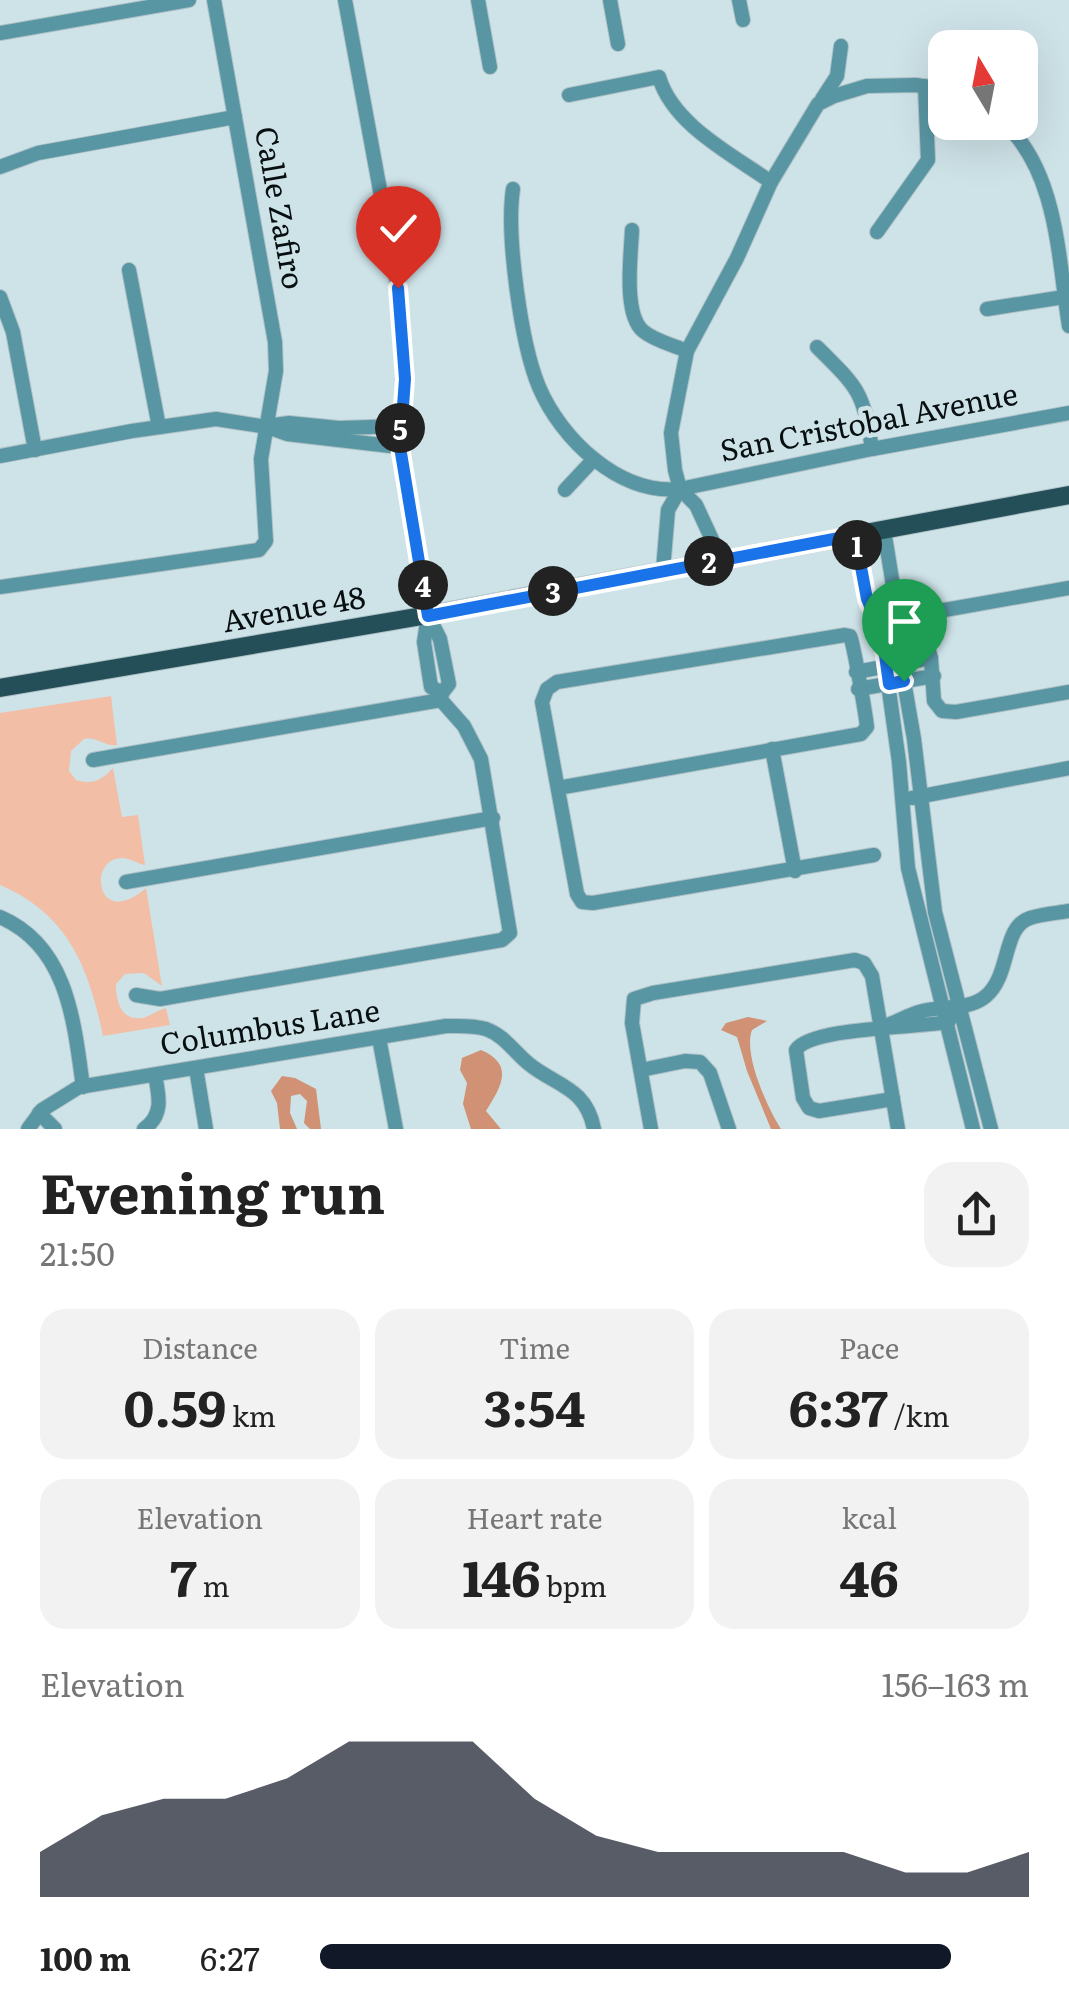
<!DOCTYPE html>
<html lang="en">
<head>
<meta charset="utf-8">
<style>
  body { margin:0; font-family:Literata,serif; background:#f2f2f2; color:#222; height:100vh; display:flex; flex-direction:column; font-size:38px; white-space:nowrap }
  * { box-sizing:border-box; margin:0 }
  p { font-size:32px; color:#767676 }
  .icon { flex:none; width:55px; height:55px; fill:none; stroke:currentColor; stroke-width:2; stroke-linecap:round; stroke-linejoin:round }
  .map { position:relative; height:1129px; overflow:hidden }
  .sheet { display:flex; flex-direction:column; background:#fff; flex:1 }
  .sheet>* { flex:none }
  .needle { width:65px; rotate:350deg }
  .controls { position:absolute; left:928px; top:30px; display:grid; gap:20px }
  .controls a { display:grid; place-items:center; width:110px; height:110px; border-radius:20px; background:#fff; box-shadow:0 10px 40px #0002; font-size:50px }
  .pin { position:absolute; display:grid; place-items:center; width:85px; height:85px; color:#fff; margin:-102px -42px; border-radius:50% 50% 50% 0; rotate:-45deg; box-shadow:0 0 10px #0007 }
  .pin .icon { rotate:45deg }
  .km { position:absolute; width:50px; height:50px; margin:-25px; border-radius:50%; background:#222; color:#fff; font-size:28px; line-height:50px; text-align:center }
  .round { display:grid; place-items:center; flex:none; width:105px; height:105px; border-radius:30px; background:#f2f2f2 }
  .summary { display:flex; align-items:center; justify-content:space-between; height:170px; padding:0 40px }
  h1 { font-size:55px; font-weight:700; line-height:75px }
  .metrics { display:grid; grid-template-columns:repeat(3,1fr); gap:15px; height:170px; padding:10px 40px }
  .metrics div { display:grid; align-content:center; border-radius:25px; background:#f2f2f2; text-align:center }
  .metrics b { font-size:50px; font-weight:700 }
  .metrics small { font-size:28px; font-weight:400 }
  .metrics p { font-size:28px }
  .chart { height:280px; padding:20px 40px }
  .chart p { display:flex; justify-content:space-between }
  .chart svg { width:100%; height:180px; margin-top:10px; fill:#111827; opacity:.7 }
  ul { padding:0 40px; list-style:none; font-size:32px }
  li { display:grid; grid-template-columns:160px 120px 1fr; align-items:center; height:75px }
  li i { height:25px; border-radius:12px; background:#111827 }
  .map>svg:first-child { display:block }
</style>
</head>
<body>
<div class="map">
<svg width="1069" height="1129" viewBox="0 0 1069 1129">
  <rect width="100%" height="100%" fill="#cee3e8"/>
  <path fill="#f2bea6" d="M111,696L117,745C105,747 97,736 84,739L71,751L69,771L76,780C92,785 101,781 113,768L122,817L138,815L145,865C138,864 130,858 122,858C87,858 96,931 146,888L162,986L144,973L125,974L116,984C116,998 119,1021 142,1018C151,1016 158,1010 166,1008L170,1025L103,1036C89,969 69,914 0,885V713Z"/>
  <g fill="#d09174">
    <path d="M748,1017L767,1021L752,1030C743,1054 767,1107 781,1129H771L747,1071L737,1037L721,1030L726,1023Z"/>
    <path d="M481,1050C516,1065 500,1088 486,1111L501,1129H471L463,1104L467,1083L460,1070L462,1058Z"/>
    <path d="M282,1076L295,1078L316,1089L321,1129H310L304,1123L307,1101L300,1094L291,1096L290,1113L297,1129H280L277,1103L271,1091Z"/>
  </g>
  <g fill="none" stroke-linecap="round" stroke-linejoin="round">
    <defs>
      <g id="minor">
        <path d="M478,0L490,67"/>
        <path d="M610,0L618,44"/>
        <path d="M739,0L743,20"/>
        <path d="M0,33L189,0"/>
        <path d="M569,95L659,77C673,125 733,155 771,182"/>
        <path d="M822,99L837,76L841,46"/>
        <path d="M1003,122C1058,171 1058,259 1069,326"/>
        <path d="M0,167L38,153L235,117"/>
        <path d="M513,189C506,235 521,344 539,387C561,439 619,495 680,489L872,449L1069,413"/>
        <path d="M632,230C631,255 623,314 643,331C655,341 673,345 687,351"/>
        <path d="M877,232L928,160L925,86"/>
        <path d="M129,270L159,427"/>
        <path d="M0,297L13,332L35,450"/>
        <path d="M987,309L1064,297"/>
        <path d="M817,347C858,388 863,390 872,449"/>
        <path d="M267,426L289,423L339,428L400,426"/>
        <path d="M0,456L132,431L216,419L267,427L287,434L399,447"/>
        <path d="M565,490L594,459"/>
        <path d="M884,530L896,604L901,664L914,739L935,912L991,1129"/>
        <path d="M855,535L867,599L881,634L899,762L908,868L973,1129"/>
        <path d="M721,559L696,505L680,489L675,470L671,433L687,351L737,258L771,182L818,104L834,96L867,86L916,85L945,90"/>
        <path d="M663,570L668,510L680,489"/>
        <path d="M0,587L259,550L266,541L261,459L276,371L275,342L214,0"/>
        <path d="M1069,588L933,612L925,618L922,628L931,658L934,701L942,711L956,712L1069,692"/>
        <path d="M428,615L440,639L449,684L442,693"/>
        <path d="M856,672L931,658"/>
        <path d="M858,689L934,676"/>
        <path d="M772,749L795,871"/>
        <path d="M93,760L441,700"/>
        <path d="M558,788L861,734L867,727C866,717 854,645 850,636L845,635L557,682L547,689L542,702L577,894L582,902L593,903L874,855"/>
        <path d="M912,798L1069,768"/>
        <path d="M126,882L493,818"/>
        <path d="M0,917C68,946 74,1022 83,1087"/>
        <path d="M136,995L160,999L502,940L510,933L481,759L464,726L441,700L442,693L431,687L424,642L428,615L399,447L405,379L398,288L345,0"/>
        <path d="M890,1024C900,1020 909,1015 919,1012C940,1005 969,1011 986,996C1011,975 1002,927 1030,918C1042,914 1057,913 1069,911"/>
        <path d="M379,1038L396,1129"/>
        <path d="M196,1068L206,1129"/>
        <path d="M641,1070L685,1061L700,1062L710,1073L729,1129"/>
        <path d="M893,1099L819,1111L809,1108L803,1098L796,1050C811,1027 917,1028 948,1022L951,1018"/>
        <path d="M39,1113L55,1129"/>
        <path d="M28,1129L42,1110L79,1087L446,1026C459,1026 473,1025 486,1029C505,1036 514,1052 529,1064C556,1086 586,1087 594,1129"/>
        <path d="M144,1129C164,1115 159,1096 155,1075"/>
        <path d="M651,1129L632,1023L634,999L653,993L855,960L864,963L872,976L898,1129"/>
      </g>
      <path id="major" d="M0,688L428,615L1069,495"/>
    </defs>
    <use href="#minor" stroke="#aec1c6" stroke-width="16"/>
    <use href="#major" stroke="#aec1c6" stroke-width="20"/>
    <use href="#minor" stroke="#5996a3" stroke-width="14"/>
    <use href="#major" stroke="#244f58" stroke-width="18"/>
  </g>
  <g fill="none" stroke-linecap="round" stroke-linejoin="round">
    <defs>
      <path id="route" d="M398,288L405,379L400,447L428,616L855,535L867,599L882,634L889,684L904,681"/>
    </defs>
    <use href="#route" stroke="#fff" stroke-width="20"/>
    <use href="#route" stroke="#1a73e8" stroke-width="12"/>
  </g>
  <g text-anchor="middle" stroke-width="9" stroke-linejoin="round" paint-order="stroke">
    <g font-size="30" fill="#080f11" stroke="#cee3e8">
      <text transform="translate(279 208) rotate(80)" y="10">Calle Zafiro</text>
      <text transform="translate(869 423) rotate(-11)" y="10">San Cristobal Avenue</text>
      <text transform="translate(294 610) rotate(-10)" y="10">Avenue 48</text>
      <text transform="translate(270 1028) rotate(-9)" y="10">Columbus Lane</text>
    </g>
  </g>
</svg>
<div class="controls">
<a><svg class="needle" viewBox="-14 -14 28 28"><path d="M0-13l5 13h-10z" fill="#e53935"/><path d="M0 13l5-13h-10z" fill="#767676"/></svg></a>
</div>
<div class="pin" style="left:904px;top:681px;background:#1e9e55"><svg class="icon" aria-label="arrive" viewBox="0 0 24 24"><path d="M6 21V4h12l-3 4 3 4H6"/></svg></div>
<div class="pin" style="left:398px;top:288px;background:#d93025"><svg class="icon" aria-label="check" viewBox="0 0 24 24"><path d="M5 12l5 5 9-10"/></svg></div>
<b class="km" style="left:857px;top:545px">1</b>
<b class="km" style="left:709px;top:561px">2</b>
<b class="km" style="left:553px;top:591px">3</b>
<b class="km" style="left:423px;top:585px">4</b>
<b class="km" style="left:400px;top:428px">5</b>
</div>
<section class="sheet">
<div class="summary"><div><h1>Evening run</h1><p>21:50</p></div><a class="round"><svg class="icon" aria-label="share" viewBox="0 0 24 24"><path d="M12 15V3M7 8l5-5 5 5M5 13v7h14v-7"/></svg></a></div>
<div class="metrics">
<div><p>Distance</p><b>0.59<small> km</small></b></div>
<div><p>Time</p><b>3:54</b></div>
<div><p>Pace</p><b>6:37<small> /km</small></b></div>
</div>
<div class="metrics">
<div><p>Elevation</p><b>7<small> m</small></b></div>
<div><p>Heart rate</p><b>146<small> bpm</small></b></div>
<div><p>kcal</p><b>46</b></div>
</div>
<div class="chart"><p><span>Elevation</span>156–163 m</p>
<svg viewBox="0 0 160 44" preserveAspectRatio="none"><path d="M0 44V33L10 24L20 20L30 20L40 15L50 6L60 6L70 6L80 20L90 29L100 33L110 33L120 33L130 33L140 38L150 38L160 33V44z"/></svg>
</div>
<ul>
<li><b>100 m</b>6:27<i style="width:89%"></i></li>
</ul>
</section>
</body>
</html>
